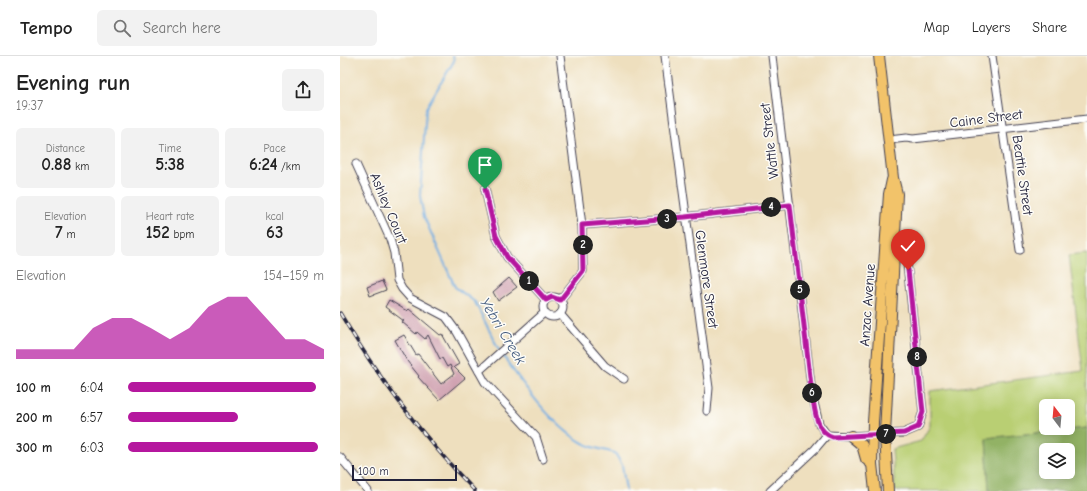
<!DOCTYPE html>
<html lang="en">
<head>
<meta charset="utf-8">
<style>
  body { margin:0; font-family:"Comic Neue",sans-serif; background:#f2f2f2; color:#222; height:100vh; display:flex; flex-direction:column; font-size:15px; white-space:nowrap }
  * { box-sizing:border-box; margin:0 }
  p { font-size:13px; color:#767676 }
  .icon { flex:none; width:22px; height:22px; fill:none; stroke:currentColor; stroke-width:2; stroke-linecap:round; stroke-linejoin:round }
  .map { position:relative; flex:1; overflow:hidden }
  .details { display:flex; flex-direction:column; background:#fff; width:340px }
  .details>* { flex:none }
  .needle { width:26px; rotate:344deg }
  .controls { position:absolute; left:699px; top:343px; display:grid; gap:8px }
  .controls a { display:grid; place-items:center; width:36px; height:36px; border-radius:6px; background:#fff; box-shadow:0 2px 10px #0003; font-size:20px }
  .scale { position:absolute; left:12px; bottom:10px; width:105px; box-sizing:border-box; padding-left:4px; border:2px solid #22223b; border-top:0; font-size:11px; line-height:14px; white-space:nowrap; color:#22223b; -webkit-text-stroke:3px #fdfcf7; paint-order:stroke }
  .pin { position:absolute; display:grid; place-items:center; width:34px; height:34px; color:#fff; margin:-41px -17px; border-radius:50% 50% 50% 0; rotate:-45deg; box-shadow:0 0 4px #0007 }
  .pin .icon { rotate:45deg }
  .km { position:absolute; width:20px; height:20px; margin:-10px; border-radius:50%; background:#222; color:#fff; font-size:11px; line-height:20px; text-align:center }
  .round { display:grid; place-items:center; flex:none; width:42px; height:42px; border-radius:6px; background:#f2f2f2 }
  .head { display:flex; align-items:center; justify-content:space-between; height:68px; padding:0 16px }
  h1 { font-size:22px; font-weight:800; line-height:30px }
  .figures { display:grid; grid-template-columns:repeat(3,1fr); gap:6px; height:68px; padding:4px 16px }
  .figures div { display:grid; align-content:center; border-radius:6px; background:#f2f2f2; text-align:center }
  .figures b { font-size:17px; font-weight:800 }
  .figures small { font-size:11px; font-weight:400 }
  .figures p { font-size:11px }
  .chart { height:112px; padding:8px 16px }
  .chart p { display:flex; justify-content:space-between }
  .chart svg { width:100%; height:72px; margin-top:4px; fill:#b5179e; opacity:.7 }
  ul { padding:0 16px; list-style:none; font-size:13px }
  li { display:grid; grid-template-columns:64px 48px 1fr; align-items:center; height:30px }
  li i { height:10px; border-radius:5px; background:#b5179e }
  header { display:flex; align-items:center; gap:24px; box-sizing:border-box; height:56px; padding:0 20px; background:#fff; border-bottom:1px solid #e0e0e0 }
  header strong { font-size:19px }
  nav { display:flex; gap:22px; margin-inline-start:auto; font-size:14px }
  .search { width:280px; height:36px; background:#f2f2f2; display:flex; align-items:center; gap:10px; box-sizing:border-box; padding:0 14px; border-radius:6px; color:#767676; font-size:15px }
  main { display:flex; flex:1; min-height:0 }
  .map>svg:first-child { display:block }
</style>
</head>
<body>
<header>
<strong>Tempo</strong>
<div class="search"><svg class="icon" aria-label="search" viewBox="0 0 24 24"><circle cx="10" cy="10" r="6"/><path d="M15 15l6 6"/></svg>Search here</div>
<nav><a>Map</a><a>Layers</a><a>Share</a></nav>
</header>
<main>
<section class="details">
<div class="head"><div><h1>Evening run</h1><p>19:37</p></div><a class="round"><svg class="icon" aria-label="share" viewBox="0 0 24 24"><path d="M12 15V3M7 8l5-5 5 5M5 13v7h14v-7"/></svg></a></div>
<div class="figures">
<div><p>Distance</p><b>0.88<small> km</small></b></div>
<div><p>Time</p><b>5:38</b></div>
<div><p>Pace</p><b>6:24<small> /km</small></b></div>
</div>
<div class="figures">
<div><p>Elevation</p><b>7<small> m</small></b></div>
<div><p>Heart rate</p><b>152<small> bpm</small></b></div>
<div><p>kcal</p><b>63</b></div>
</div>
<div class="chart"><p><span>Elevation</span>154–159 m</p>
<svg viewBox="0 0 160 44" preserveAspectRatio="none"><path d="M0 44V38L10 38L20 38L30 38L40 25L50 19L60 19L70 25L80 32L90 25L100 12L110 6L120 6L130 19L140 32L150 32L160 38V44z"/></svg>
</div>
<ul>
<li><b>100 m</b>6:04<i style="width:96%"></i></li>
<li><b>200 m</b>6:57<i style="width:56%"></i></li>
<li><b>300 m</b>6:03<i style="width:97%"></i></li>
</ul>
</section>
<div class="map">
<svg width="747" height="435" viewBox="0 0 747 435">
  <rect width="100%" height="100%" fill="#fdfcf7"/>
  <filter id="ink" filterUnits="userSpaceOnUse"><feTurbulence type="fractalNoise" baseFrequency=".025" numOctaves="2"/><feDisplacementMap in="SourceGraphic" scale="8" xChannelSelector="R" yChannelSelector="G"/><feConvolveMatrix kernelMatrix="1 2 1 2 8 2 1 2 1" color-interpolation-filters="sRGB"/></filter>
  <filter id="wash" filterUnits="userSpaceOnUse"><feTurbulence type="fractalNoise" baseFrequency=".012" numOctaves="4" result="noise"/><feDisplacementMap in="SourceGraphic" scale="16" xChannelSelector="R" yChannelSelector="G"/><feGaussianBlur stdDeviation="0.9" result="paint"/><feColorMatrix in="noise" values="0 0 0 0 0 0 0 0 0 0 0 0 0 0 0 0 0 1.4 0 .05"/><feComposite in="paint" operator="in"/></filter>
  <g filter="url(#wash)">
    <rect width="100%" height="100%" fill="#eedfbe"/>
    <path fill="#b9cf73" stroke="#6e7857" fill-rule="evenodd" d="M747,197V372L646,382L649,435H555L552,393L581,385L590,370V335L743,315L729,199ZM706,350H728V372H706Z"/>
    <path fill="#92b265" stroke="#5a6a50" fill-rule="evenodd" d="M747,372V435H649L646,382ZM706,394H728V416H706Z"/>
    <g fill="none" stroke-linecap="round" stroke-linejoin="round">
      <g stroke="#71ade2" stroke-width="2">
        <path d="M113,0L114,5L86,52L80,140L84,161L115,231L135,246L159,294"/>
        <path d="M162,298C181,326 212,370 243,387C252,392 265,394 275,397L282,409L286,435"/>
      </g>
    </g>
    <g id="blocks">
      <g fill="#ca96a8">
        <path d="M169,222L177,231L158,245L153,236Z"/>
        <path d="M42,225L46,234L30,240L27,231Z"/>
        <path d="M49,244L67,255L69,253L100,279L102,278L119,308L114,311L125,322L99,344L78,321L79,320L67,305L55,284L64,279L76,299L78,298L101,328L114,318L110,309L107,311L102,302L100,303L88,279L85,283L77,276L76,278L62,266L64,265L45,251Z"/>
      </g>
    </g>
  </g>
  <g filter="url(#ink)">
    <use href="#blocks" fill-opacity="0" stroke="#413e4f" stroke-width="1"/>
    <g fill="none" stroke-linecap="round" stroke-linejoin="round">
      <defs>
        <g id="minor">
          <path d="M220,0L242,169L243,215L220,244"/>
          <path d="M325,0L369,332L367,355"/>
          <path d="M432,0L472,338L479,368L487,379"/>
          <path d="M652,0L680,194"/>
          <path d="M549,84L566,82L573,83L747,63"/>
          <path d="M16,108L50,183L54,197L57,224L62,233L70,242L106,261L117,276L145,326L196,381L203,403"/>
          <path d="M145,133L156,180L167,201L206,244"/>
          <path d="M242,169L345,161L450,149"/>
          <circle cx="213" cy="251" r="10"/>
          <path d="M220,258L265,310L284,323"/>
          <path d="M139,315L204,257"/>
          <path d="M487,379L511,380L564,377L578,371L583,356L582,347L566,198L556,180"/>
          <path d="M0,401L28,435"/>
          <path d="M430,435L475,393L487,379"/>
        </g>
        <g id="highway">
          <path d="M539,0L553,122L557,138L545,378L548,435"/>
          <path d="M511,380L522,389L526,403L531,407"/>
          <path d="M535,435L532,408L533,366L549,138L552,124"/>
        </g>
      </defs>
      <use href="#minor" stroke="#413e4f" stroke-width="9"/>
      <use href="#highway" stroke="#413e4f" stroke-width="12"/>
      <use href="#minor" stroke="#fff" stroke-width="7"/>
      <use href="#highway" stroke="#f2c36a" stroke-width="10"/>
      <defs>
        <path id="rail" d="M0,257C38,322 83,381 135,435"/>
      </defs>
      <use href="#rail" stroke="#22223b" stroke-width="3.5"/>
      <use href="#rail" stroke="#fdfcf7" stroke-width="2" stroke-dasharray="6" stroke-linecap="butt"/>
    </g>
  </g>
  <g fill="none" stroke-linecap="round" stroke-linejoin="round" filter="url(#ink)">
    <defs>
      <path id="route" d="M145,133L156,180L167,201L206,244L212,241L220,244L243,215L242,169L345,161L450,149L472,338C475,352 475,376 493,381L564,377L578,371L583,356L582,347L568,214"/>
    </defs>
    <use href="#route" stroke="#fff" stroke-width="8"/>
    <use href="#route" stroke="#b5179e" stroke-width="5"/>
  </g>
  <g text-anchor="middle" stroke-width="3" stroke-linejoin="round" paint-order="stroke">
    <g font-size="14" fill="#22223b" stroke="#fdfcf7">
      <text transform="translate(646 62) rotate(-7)" y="5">Caine Street</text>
      <text transform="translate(429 85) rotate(-97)" y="5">Wattle Street</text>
      <text transform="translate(683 119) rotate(82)" y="5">Beattie Street</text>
      <text transform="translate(49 152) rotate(67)" y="5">Ashley Court</text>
      <text transform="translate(367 223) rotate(82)" y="5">Glenmore Street</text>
      <text transform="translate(527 249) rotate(-86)" y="5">Anzac Avenue</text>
    </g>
    <g font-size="15" font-style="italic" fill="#425a7e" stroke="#fdfcf7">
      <text transform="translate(163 275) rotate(59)" y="5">Yebri Creek</text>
    </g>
  </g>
</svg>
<div class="controls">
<a><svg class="needle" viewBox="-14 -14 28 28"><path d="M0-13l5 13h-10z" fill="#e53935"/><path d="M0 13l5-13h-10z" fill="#767676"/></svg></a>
<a><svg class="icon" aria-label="layers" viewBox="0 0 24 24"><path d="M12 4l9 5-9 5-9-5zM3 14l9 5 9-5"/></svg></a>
</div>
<div class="scale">100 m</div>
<div class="pin" style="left:145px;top:133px;background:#1e9e55"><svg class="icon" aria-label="arrive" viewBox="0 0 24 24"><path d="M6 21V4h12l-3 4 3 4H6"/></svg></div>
<div class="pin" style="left:568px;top:214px;background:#d93025"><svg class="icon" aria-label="check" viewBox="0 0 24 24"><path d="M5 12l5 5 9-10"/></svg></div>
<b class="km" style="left:189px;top:225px">1</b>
<b class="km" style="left:243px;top:189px">2</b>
<b class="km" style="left:327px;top:163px">3</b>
<b class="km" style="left:431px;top:151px">4</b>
<b class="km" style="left:460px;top:234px">5</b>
<b class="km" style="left:472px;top:337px">6</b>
<b class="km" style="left:546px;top:378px">7</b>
<b class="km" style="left:577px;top:301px">8</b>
</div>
</main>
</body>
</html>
